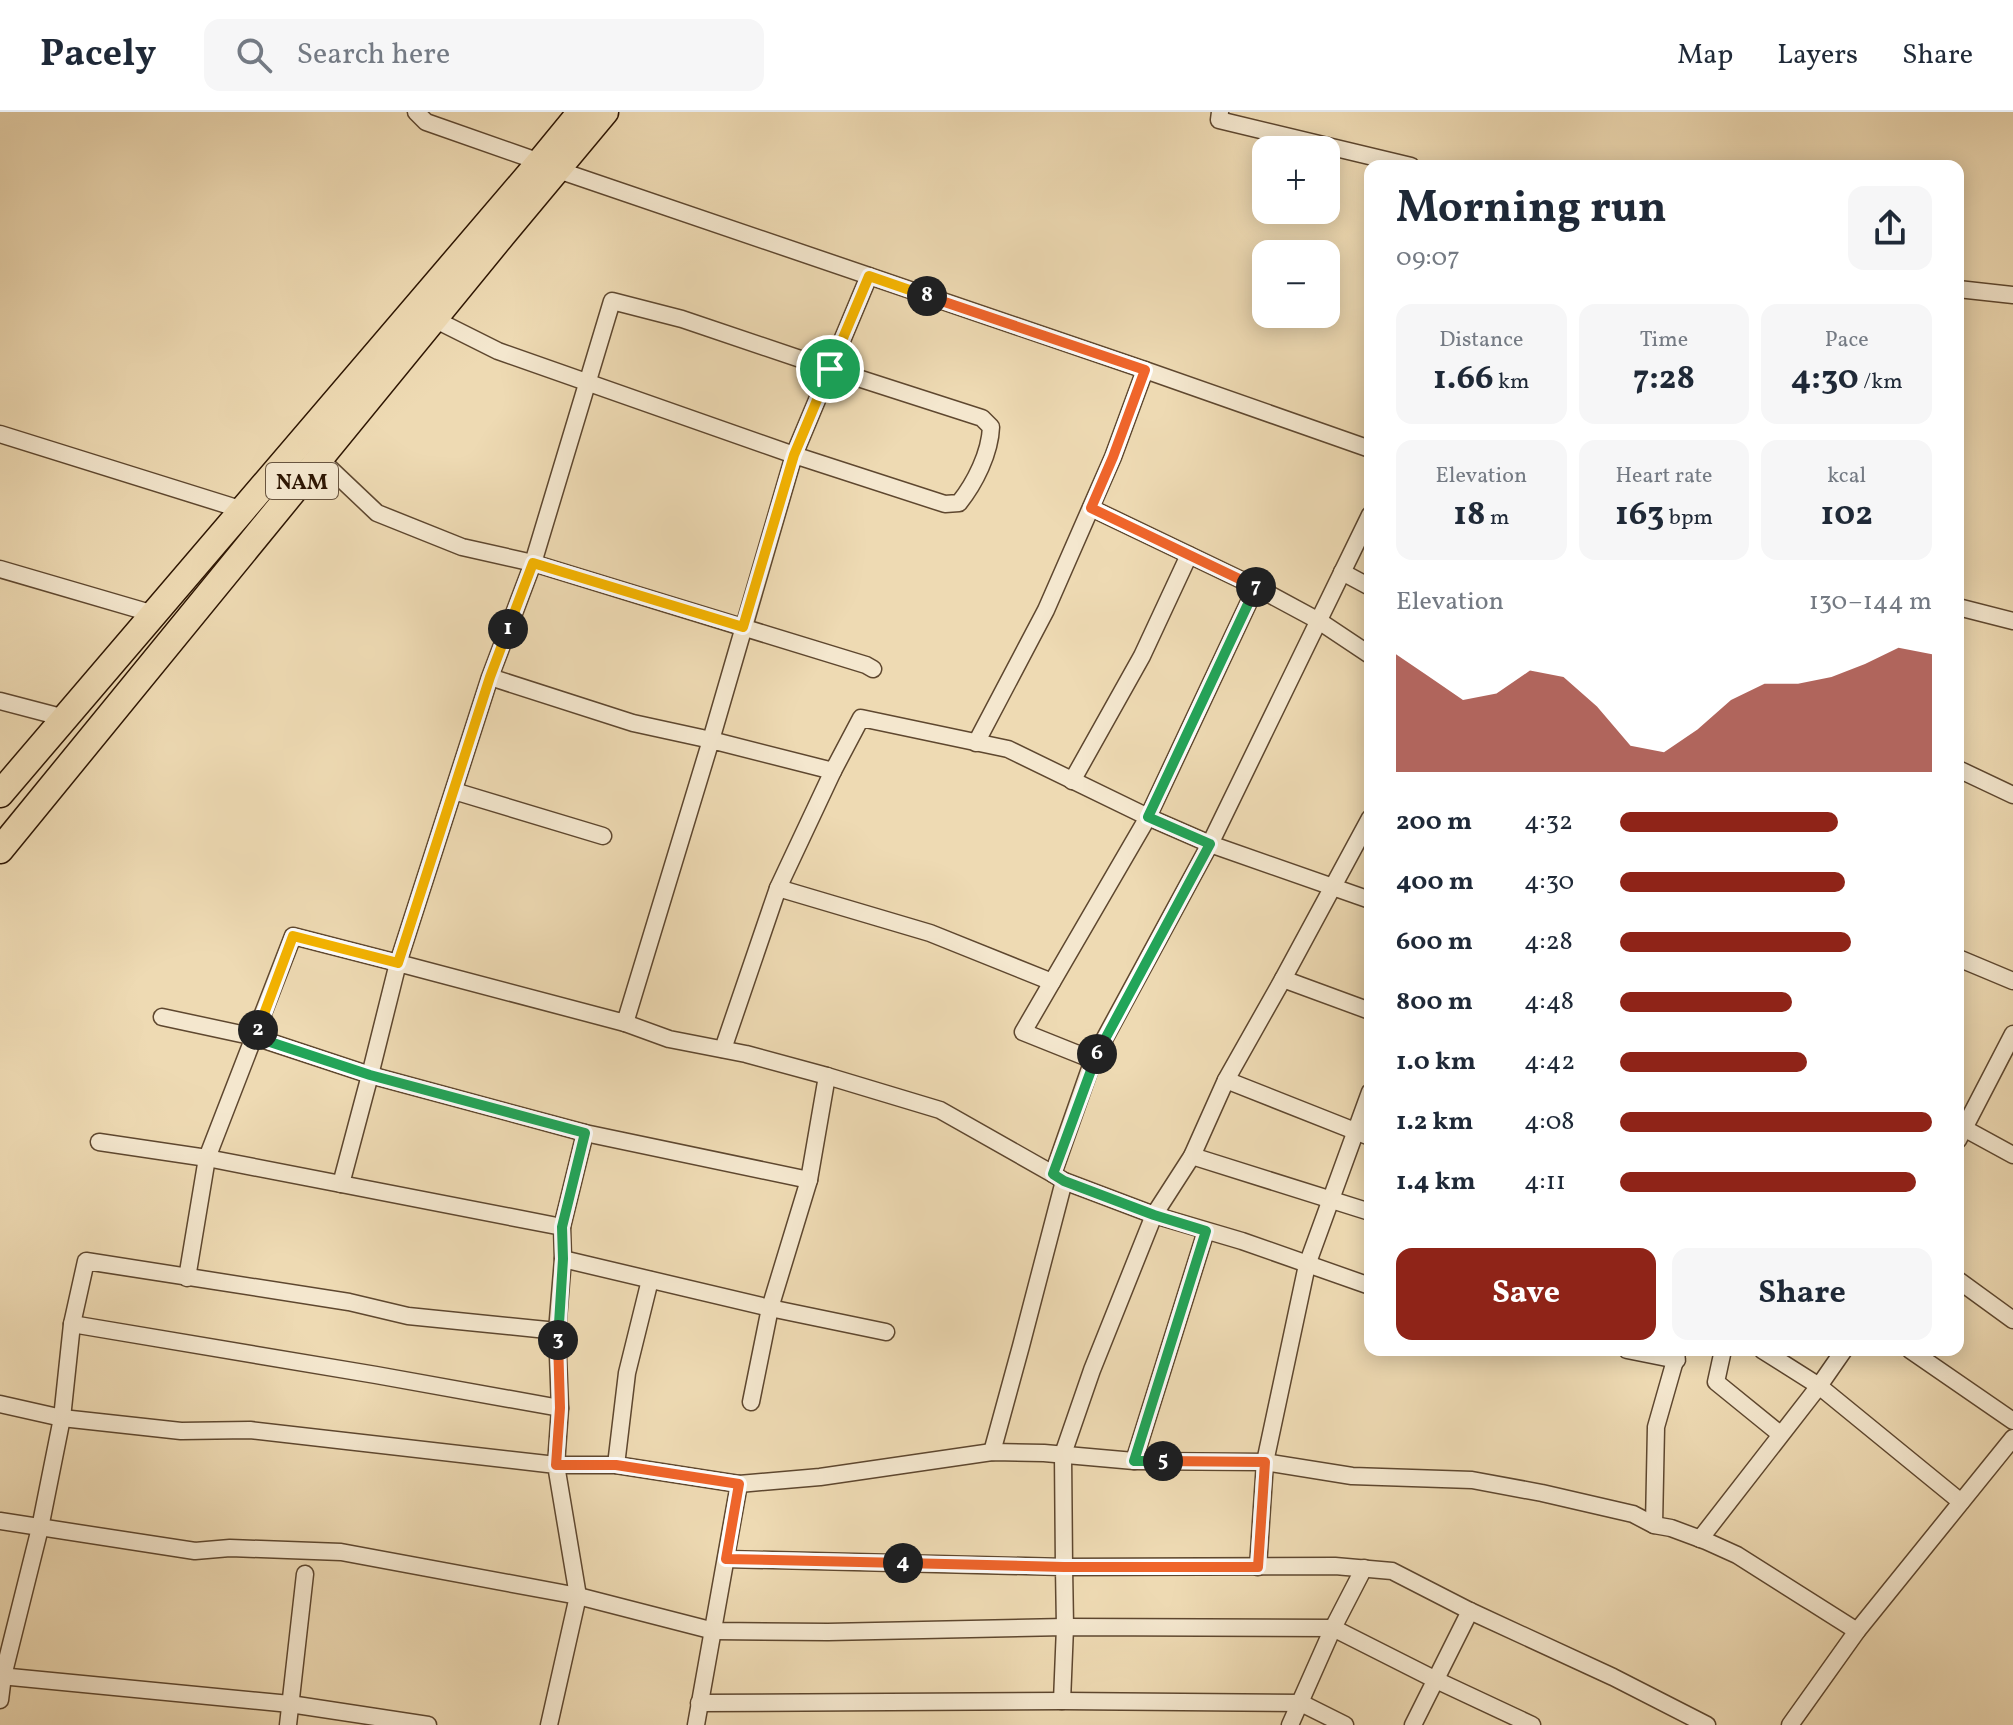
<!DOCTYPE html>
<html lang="en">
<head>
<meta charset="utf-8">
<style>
  body { margin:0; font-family:Vollkorn,serif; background:#f6f6f7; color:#1f2937; height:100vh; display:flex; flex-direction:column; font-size:30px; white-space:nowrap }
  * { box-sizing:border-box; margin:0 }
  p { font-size:26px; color:#747a83 }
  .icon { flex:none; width:44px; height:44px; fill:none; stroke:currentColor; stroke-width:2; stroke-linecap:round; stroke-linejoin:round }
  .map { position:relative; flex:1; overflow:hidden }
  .panel { position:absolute; left:1364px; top:48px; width:600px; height:1196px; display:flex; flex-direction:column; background:#fff; border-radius:16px; box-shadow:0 4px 20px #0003 }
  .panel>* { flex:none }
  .buttons { position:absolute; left:1252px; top:24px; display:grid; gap:16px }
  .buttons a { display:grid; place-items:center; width:88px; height:88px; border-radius:16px; background:#fff; box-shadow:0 4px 20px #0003; font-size:40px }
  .pin { position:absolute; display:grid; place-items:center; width:68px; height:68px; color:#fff; margin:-34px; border:4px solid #fff; border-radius:50%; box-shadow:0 2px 8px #0007 }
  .km { position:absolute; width:40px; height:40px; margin:-20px; border-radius:50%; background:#222; color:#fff; font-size:22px; line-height:40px; text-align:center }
  .round { display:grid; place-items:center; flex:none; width:84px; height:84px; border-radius:16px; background:#f6f6f7 }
  .overview { display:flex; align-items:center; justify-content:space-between; height:136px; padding:0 32px }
  h1 { font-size:44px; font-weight:700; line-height:60px }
  .figures { display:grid; grid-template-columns:repeat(3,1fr); gap:12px; height:136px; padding:8px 32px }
  .figures div { display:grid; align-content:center; border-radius:16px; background:#f6f6f7; text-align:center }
  .figures b { font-size:34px; font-weight:700 }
  .figures small { font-size:22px; font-weight:400 }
  .figures p { font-size:22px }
  .chart { height:224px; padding:16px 32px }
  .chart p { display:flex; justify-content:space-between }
  .chart svg { width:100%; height:144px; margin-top:8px; fill:#8f2418; opacity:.7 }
  .button { display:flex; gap:16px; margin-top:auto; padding:16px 32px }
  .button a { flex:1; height:92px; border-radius:16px; background:#8f2418; color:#fff; font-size:32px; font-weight:700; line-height:92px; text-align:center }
  .button a+a { background:#f6f6f7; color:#1f2937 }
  ul { padding:0 32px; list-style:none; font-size:26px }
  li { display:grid; grid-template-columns:128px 96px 1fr; align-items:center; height:60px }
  li i { height:20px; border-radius:10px; background:#8f2418 }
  header { display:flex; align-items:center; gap:48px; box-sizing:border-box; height:112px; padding:0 40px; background:#fff; border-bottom:2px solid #e0e1e3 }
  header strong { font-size:38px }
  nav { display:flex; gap:44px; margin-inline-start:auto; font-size:28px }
  .search { width:560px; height:72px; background:#f6f6f7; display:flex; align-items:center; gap:20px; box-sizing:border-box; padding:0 28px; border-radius:16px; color:#747a83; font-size:30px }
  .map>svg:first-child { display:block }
</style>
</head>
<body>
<header>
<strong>Pacely</strong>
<div class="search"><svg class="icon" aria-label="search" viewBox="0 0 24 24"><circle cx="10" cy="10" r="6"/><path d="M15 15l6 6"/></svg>Search here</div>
<nav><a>Map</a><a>Layers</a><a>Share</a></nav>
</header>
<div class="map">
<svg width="2013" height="1613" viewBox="0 0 2013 1613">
  <rect width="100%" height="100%" fill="#eedab3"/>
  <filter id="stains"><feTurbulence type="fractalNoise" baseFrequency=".0025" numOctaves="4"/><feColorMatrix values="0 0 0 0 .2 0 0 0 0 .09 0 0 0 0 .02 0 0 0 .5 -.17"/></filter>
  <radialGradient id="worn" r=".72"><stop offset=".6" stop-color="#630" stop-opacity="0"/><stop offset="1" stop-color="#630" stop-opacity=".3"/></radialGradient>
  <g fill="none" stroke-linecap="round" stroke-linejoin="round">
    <defs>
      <g id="minor">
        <path d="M416,0L426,10L540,50"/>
        <path d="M1220,0L1219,8L1411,54"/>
        <path d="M558,58L1145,258L1370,337"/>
        <path d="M1958,177L2013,183"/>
        <path d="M434,207L498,239L794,343L869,164"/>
        <path d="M0,322L243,398"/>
        <path d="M320,347L377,401L462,435L533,451L866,553L873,557"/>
        <path d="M1091,396L1256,475L1319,509L1370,543"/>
        <path d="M0,457L154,502"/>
        <path d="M1342,460L1370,475"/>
        <path d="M1256,475L1148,705L1210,732L1370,788"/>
        <path d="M1958,495L2013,509"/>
        <path d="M0,589L65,606"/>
        <path d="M976,631L1046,498L1113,345L1145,258"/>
        <path d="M1958,657L2013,683"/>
        <path d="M1072,669L1142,544L1189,443"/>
        <path d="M454,679L603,724"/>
        <path d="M778,776L930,821L1052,870"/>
        <path d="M1958,846L2013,869"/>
        <path d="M1283,867L1370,899"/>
        <path d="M162,905L255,925L370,963L585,1021L809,1068"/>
        <path d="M625,911L669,927L746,942L827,964L940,998L1053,1062"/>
        <path d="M723,937L778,776L833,659"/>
        <path d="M1093,948L1210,732L1370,403"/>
        <path d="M1226,968L1370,1025"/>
        <path d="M1958,1013L2013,1043"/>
        <path d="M1958,1028L2013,922"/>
        <path d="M99,1030L207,1046L341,1072"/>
        <path d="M1192,1044L1370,1100"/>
        <path d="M562,1115L585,1021"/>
        <path d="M563,1147L770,1196L886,1220"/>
        <path d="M187,1166L207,1046L293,824L398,851L490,565L533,451L612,189L682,207L830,257L982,306L991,315C990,341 975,371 959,391L945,392L794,343L711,628L633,611L490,565"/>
        <path d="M1958,1168L2013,1208"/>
        <path d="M1370,1174L1242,1129L1154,1103L1092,1258L1063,1342L1064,1455L1335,1454L1392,1459L1470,1499L1613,1565L1707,1613"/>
        <path d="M72,1212L376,1263L560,1296"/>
        <path d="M1627,1238L1677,1248"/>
        <path d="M1723,1238L1716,1270L1780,1322"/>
        <path d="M1762,1238L1819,1274L1844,1238"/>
        <path d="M1910,1238L2013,1309"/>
        <path d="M751,1290L770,1196L809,1068L827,964"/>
        <path d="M0,1292L62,1306L181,1319L250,1318L556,1353L578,1484L549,1613"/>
        <path d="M992,1340L1021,1234L1064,1069"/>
        <path d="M1134,1349L1206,1119"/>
        <path d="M616,1353L627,1261L650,1168"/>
        <path d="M739,1372L820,1365L992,1340L1044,1341L1134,1349L1265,1350L1352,1364L1472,1368L1542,1381L1633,1402L1654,1413L1671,1416L1706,1429L1737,1443L1857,1519"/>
        <path d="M0,1409L195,1439L230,1436L341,1440L578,1484L714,1519L828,1520L1065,1515L1333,1516L1436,1568L1532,1613"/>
        <path d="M1654,1413L1656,1315L1678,1238"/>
        <path d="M1700,1427L1819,1274L1961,1390"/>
        <path d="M726,1447L1064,1455L1065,1515L1062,1589"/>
        <path d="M1258,1455L1265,1350L1307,1153L1370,980"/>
        <path d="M0,1564L290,1592L428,1613"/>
        <path d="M0,1588L3,1564L40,1416L62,1306L72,1212L86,1149L349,1190L408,1204L557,1219"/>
        <path d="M699,1591L1062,1589L1301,1591L1345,1613"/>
        <path d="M288,1613L305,1462"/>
        <path d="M696,1613L739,1372L616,1353H556L560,1296L557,1219L563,1147L562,1115L341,1072L370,963L398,851L625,911L711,628L833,659L861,606L1008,637L1148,705L1023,920L1093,948L1053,1062L1064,1069L1154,1103L1192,1044L1226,968L1283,867L1370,706"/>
        <path d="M1290,1613L1333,1516L1364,1456"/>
        <path d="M1413,1613L1470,1499"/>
        <path d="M1790,1613L1857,1519L2013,1326"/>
      </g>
      <g id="trunk">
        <path d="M0,682L540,50L581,0"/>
        <path d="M0,738L504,121L605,0"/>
      </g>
    </defs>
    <use href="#minor" stroke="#5e472f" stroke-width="19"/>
    <use href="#trunk" stroke="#2e1603" stroke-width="29"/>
    <use href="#minor" stroke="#f4e7ce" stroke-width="16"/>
    <use href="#trunk" stroke="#eedab3" stroke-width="26"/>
  </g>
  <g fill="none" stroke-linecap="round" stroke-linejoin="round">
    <defs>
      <path id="split-1" d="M508,517L533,451L743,515L794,343L830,257"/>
      <path id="split-2" d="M258,918L293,824L398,851L490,565L508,517"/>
      <path id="split-3" d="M258,918L255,925L370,963L585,1021L562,1115L563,1147L558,1228"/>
      <path id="split-4" d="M558,1228L560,1296L556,1353H616L739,1372L726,1447L903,1451"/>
      <path id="split-5" d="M903,1451L1064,1455H1258L1265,1350L1163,1349"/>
      <path id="split-6" d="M1097,942L1053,1062L1064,1069L1154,1103L1206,1119L1134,1349H1163"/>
      <path id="split-7" d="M1097,942L1210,732L1148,705L1256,475"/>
      <path id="split-8" d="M927,184L1145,258L1113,345L1091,396L1256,475"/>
      <path id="split-9" d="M830,257L869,164L927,184"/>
    </defs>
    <use href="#split-1" stroke="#fff" stroke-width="16"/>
    <use href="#split-2" stroke="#fff" stroke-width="16"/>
    <use href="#split-3" stroke="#fff" stroke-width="16"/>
    <use href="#split-4" stroke="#fff" stroke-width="16"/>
    <use href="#split-5" stroke="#fff" stroke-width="16"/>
    <use href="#split-6" stroke="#fff" stroke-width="16"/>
    <use href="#split-7" stroke="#fff" stroke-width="16"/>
    <use href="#split-8" stroke="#fff" stroke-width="16"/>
    <use href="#split-9" stroke="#fff" stroke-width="16"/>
    <use href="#split-1" stroke="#f5b400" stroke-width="10"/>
    <use href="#split-2" stroke="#f5b400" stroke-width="10"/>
    <use href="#split-3" stroke="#22a559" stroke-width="10"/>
    <use href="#split-4" stroke="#f0652b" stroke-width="10"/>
    <use href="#split-5" stroke="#f0652b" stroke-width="10"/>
    <use href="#split-6" stroke="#22a559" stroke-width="10"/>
    <use href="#split-7" stroke="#22a559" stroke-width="10"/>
    <use href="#split-8" stroke="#f0652b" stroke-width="10"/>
    <use href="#split-9" stroke="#f5b400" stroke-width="10"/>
  </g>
  <g text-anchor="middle" stroke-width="7" stroke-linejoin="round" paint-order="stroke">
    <rect fill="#f4e7ce" stroke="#695540" stroke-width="2" x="266" y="351" width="72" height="36" rx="6"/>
    <g font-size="22" font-weight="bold" fill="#2e1603">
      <text x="302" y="377">NAM</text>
    </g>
  </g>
  <rect width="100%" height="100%" filter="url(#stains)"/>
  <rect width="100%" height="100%" fill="url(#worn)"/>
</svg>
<div class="buttons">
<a>+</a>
<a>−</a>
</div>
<div class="pin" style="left:830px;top:257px;background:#1e9e55"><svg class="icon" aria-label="arrive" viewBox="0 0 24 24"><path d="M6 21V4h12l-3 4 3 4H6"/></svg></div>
<b class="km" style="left:508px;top:517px">1</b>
<b class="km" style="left:258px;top:918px">2</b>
<b class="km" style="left:558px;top:1228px">3</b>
<b class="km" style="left:903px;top:1451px">4</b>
<b class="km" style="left:1163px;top:1349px">5</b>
<b class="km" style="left:1097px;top:942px">6</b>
<b class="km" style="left:1256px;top:475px">7</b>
<b class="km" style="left:927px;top:184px">8</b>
<section class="panel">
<div class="overview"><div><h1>Morning run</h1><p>09:07</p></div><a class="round"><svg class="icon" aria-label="share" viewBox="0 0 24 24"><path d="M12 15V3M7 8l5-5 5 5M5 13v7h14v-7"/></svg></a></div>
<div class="figures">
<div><p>Distance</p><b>1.66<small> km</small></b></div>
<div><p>Time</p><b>7:28</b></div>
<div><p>Pace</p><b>4:30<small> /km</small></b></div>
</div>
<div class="figures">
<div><p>Elevation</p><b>18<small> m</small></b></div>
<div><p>Heart rate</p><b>163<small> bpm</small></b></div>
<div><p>kcal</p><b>102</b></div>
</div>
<div class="chart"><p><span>Elevation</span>130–144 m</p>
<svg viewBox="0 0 160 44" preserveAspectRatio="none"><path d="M0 44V8L10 15L20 22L30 20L40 13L50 15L60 24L70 36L80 38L90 31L100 22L110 17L120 17L130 15L140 11L150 6L160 8V44z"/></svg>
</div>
<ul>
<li><b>200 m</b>4:32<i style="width:70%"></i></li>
<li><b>400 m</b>4:30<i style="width:72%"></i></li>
<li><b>600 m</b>4:28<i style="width:74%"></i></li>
<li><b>800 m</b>4:48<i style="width:55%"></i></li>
<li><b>1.0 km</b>4:42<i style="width:60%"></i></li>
<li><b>1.2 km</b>4:08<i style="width:100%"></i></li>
<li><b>1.4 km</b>4:11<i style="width:95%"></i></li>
</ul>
<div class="button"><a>Save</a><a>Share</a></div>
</section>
</div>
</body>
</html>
